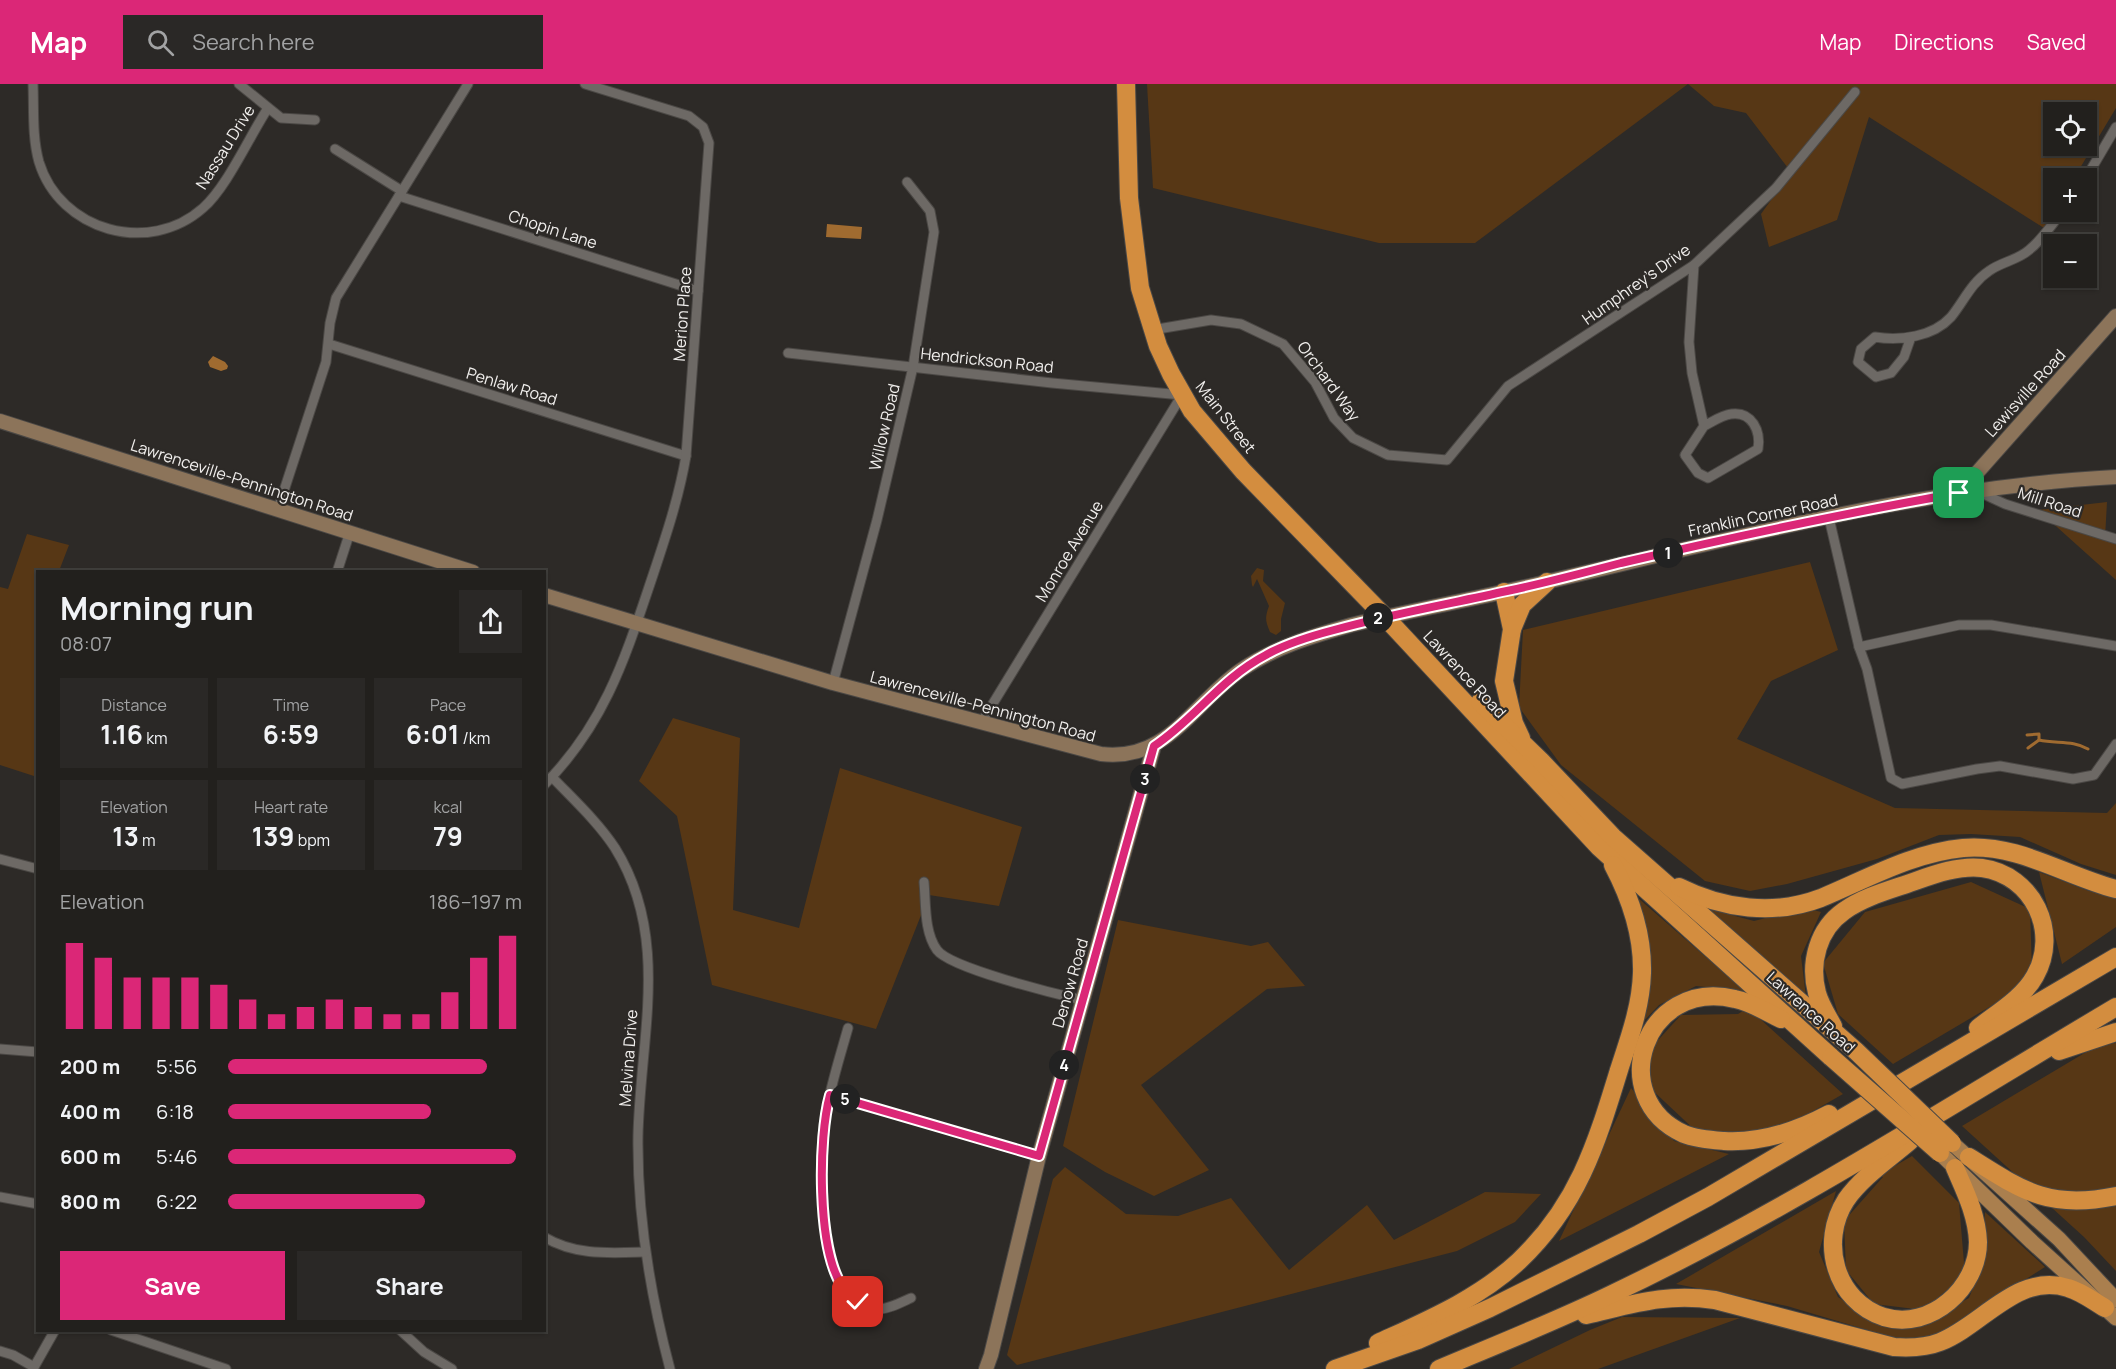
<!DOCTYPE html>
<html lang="en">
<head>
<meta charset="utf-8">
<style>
  body { margin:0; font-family:Manrope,sans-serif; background:#2a2826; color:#f1f3f6; height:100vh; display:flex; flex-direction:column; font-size:22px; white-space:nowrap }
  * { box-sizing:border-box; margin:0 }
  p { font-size:20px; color:#a2a3a4 }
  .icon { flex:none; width:33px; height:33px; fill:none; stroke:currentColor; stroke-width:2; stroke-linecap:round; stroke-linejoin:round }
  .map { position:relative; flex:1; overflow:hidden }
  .drawer { position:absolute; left:36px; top:486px; width:510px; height:762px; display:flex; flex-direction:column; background:#22201d; border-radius:0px; box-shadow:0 2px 4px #0004,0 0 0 2px #3f3e3b }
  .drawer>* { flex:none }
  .fabs { position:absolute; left:2043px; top:18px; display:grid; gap:12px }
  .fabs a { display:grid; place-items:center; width:54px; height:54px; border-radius:0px; background:#22201d; box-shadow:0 2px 4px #0004,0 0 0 2px #3f3e3b; font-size:30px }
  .pin { position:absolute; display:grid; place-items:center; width:51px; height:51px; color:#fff; margin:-26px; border-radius:12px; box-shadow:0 3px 9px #0006 }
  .km { position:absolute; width:30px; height:30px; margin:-15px; border-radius:50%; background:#222; color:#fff; font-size:16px; line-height:30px; text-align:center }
  .round { display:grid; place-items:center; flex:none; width:63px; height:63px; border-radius:0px; background:#2a2826 }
  .head { display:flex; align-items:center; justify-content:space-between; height:102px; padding:0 24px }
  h1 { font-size:33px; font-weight:700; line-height:45px }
  .figures { display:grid; grid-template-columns:repeat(3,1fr); gap:9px; height:102px; padding:6px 24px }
  .figures div { display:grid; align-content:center; border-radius:0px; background:#2a2826; text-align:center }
  .figures b { font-size:26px; font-weight:700 }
  .figures small { font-size:16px; font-weight:400 }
  .figures p { font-size:16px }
  .chart { height:168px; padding:12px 24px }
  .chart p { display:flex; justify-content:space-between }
  .chart svg { width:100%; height:108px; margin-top:6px; stroke:#db2777; stroke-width:6 }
  .cta { display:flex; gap:12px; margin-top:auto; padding:12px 24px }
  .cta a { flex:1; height:69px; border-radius:0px; background:#db2777; color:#fff; font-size:24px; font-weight:700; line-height:69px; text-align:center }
  .cta a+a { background:#2a2826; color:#f1f3f6 }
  ul { padding:0 24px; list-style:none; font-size:20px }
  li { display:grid; grid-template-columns:96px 72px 1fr; align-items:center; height:45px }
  li i { height:15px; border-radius:8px; background:#db2777 }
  header { display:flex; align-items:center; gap:36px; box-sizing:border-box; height:84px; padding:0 30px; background:#db2777; color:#fff }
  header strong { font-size:28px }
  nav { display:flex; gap:33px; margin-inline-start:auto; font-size:21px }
  .search { width:420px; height:54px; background:#2a2826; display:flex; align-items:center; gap:15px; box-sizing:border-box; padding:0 21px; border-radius:0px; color:#a2a3a4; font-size:22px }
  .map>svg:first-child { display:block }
</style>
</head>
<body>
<header>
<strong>Map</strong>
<div class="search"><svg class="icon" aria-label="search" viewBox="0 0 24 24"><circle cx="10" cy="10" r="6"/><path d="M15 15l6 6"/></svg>Search here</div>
<nav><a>Map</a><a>Directions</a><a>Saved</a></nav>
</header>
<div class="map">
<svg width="2116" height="1285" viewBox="0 0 2116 1285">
  <rect width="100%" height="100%" fill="#2d2a27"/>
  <g fill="#573715" fill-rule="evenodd">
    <path d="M1147,0H1688L1475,159H1379L1153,104Z"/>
    <path d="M1688,0H2116V24L2074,94H2054V128L2044,144L1869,33L1837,136L1769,163L1761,130L1791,88L1746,29L1714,22ZM2054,28H2086V62H2054Z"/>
    <path d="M2107,418L2105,454L2116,458V496L2038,426Z"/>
    <path d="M27,450L69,461L59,487L38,488L37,693L0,681V503L8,505Z"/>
    <path d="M1810,478L1838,566L1771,597L1737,655L1895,724L2107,729L2116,719V791L2081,780L2020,753L1971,750L1939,751L1877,775L1787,800L1750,807L1705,797L1561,681L1519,623L1523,546Z"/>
    <path d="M1257,484L1264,486L1263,497L1285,519L1281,535V547L1276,551L1270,548C1265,537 1265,533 1269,522L1257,495L1253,503L1252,501L1251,492Z"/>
    <path d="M673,634L740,654L733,826L799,844L840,684L1022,743L999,822L929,811L876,945L712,901L677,732L639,697Z"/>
    <path d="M2039,788L2089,807L2116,812V843L2062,880Z"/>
    <path d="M1971,798L2030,825L2032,887L2025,902L1893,980L1838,930L1823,879L1865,828Z"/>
    <path d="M1638,814L1745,907L1696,902L1659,921L1639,942L1647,868Z"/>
    <path d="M1705,824L1754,837L1806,824L1821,828L1801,872L1806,913Z"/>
    <path d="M1118,836L1251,862L1268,858L1305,902L1267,905L1141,1001L1209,1086L1154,1112L1105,1088L1063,1062Z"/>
    <path d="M1748,924L1843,1010L1775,1049L1699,1050L1649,1003L1650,965L1681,931L1738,930Z"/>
    <path d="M2116,959V1187L2084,1153L1962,1042L2098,961Z"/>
    <path d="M1631,1004L1674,1057L1729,1070L1559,1157Z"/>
    <path d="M1912,1072L1959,1119L1965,1191L1923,1226L1874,1220L1846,1186L1844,1137L1883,1093L1879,1091Z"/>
    <path d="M1065,1083L1126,1130L1178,1132L1231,1114L1289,1186L1367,1121L1394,1156L1485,1108L1541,1110L1515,1138L1457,1167L1017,1281L1007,1271L1053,1095Z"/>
    <path d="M1836,1107L1819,1168L1838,1213L1881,1241L1920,1240L1969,1214L1981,1184L1985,1128L2045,1183L1940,1250L1901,1256L1787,1222L1676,1200Z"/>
    <path d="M1622,1233L1740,1234L1598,1285H1509L1590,1246Z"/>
  </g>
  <g fill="#a06b30">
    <path d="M827,140L862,143L861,155L826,153Z"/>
    <path d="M213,272L225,278L228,282L227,285L221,287L210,283L208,278Z"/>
  </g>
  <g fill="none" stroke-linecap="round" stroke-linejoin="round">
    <g stroke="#a06b30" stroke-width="3">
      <path d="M2027,651L2039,650V656"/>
      <path d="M2028,664L2039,656C2056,660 2073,656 2088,665"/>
    </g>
    <defs>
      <g id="street">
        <path d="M33,0C34,25 32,53 39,78C60,147 149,172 203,124C227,103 249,53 268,24"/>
        <path d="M239,0L281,34L315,36"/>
        <path d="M335,65L402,107"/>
        <path d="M2086,94L2116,43"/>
        <path d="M399,112L698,207"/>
        <path d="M1694,181L1689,258L1692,289L1704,342L1685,371L1698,389L1708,394L1758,365C1761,347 1752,327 1731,330C1722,331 1712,338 1704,342"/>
        <path d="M1152,246L1211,236L1241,240L1283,260L1315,298L1334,334L1353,354L1388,371L1447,376L1508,302L1694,181L1776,104L1855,8"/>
        <path d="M1911,253L1904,273L1891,289L1876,293L1858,278L1861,265L1875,253C1900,257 1933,253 1951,233C1964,217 1971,199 1989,187C2001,178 2018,176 2029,166C2042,156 2052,140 2062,128"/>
        <path d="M329,260L686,372"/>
        <path d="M788,269L1052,299L1182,311L981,639"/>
        <path d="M1979,408L2005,420L2116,455"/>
        <path d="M278,425L326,278L330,239L336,214L468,0"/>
        <path d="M1829,434L1859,563L1867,585L1891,694L1902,700L1977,685L2000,682L2073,695L2094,691L2116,660"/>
        <path d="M337,488L350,448"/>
        <path d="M1859,563L1959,541H1991L2116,562"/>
        <path d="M833,599L877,436L913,283L934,148L930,127L907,98"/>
        <path d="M552,693C574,716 598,738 615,764C671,854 640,954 638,1052C637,1131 650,1209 670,1285"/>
        <path d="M544,701C606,639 626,571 653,491C666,452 679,413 686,372L709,59L703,43L689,32L585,0"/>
        <path d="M0,775L38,785"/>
        <path d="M924,798C926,820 924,848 937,866C950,884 1056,910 1082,916"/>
        <path d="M848,944C841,969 833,994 828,1019C818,1063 818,1160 840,1199C848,1212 862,1223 877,1225C887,1226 902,1218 911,1214"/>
        <path d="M0,965L38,968"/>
        <path d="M830,1011L1039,1072"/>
        <path d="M0,1113L38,1120"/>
        <path d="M544,1153C576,1172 610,1169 645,1168"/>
        <path d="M111,1246L226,1285"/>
        <path d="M400,1246L424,1268L452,1285"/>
        <path d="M0,1267L13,1271L34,1283"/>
        <path d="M33,1285L55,1246"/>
      </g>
      <g id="secondary">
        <path d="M0,337L473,488"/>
        <path d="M1959,409L2116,232"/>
        <path d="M544,511L833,599L1101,670C1168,678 1192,620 1241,586C1275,563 1313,552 1351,541C1416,525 1482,514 1546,498C1734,454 1923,403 2116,393"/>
        <path d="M986,1285L991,1271L1039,1072L1154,662"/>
      </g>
      <g id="primary">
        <path d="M1952,1059L2059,1155L2116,1216"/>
        <path d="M1940,1069L2032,1158L2116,1234"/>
      </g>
      <g id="highway">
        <path d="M1126,0L1129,114L1140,204L1158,262L1171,290L1192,327L1243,387L1385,533L1599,763L1831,973"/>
        <path d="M1504,508L1512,545L1504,597L1514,639L1521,654"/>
        <path d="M1512,545L1522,521L1547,498"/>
        <path d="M1480,618L1541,677L1613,753L1856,967"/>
        <path d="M1679,803C1723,825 1774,832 1821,814C1867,795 1912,769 1963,764C2018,759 2065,792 2116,805"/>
        <path d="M1781,935C1766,928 1751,918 1735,915C1644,893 1604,1014 1684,1050C1696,1055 1711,1056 1724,1057C1760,1059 1797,1047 1829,1030"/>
        <path d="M1833,942C1827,931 1820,920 1817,909C1809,879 1818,845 1844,827C1862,814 1886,807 1907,800C1930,792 1957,781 1982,784C2033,791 2060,848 2035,892C2023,914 1997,929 1978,944"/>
        <path d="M2059,967L2116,948"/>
        <path d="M1910,1057C1889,1075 1862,1093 1846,1116C1819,1158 1835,1217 1884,1233C1931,1247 1978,1203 1978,1158C1977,1131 1965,1107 1955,1084"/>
        <path d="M1969,1073C2023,1107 2049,1126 2116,1112"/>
        <path d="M1586,1231C1634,1220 1665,1209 1715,1216L1894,1263C1909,1264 1925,1264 1940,1258C1983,1241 2017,1188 2068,1204C2082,1208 2093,1217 2105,1224"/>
        <path d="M1378,1259C1428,1236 1478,1215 1519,1177C1578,1121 1596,1061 1619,986C1629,955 1641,923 1642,889C1643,850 1631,815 1613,781"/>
        <path d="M1335,1285L1418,1256L1490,1224L1639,1150L1708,1113L2116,873"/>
        <path d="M1439,1285C1496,1261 1554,1238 1610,1211C1785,1128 1949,1022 2116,923"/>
      </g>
    </defs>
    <use href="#street" stroke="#4b4845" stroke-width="11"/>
    <use href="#secondary" stroke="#4b4845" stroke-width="16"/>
    <use href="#primary" stroke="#4b4845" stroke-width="17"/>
    <use href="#highway" stroke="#4b4845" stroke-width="20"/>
    <use href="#street" stroke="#6d6965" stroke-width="9"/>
    <use href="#secondary" stroke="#8c745a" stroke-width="14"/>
    <use href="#primary" stroke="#aa7f4e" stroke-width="15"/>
    <use href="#highway" stroke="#d38d3f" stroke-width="18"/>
    <defs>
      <g id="highway-bridge">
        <path d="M1856,967L1952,1059"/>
        <path d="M1831,973L1940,1069"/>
      </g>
    </defs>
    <use href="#highway-bridge" stroke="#4b4845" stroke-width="20" stroke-linecap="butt"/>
    <use href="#highway-bridge" stroke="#d38d3f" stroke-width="18"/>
  </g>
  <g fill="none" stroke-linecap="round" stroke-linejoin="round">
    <defs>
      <path id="route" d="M858,1218C852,1213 846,1208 842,1202C817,1164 818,1054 830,1011L1039,1072L1154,662C1195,635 1220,595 1266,571C1287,559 1311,552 1334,546C1391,530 1449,520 1507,507C1545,499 1583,489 1621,479C1733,453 1846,429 1959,409"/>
    </defs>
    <use href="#route" stroke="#fff" stroke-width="12"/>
    <use href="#route" stroke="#db2777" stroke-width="8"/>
  </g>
  <g text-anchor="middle" stroke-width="4.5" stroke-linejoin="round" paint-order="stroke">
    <g font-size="16" fill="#f1efed" stroke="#2d2a27">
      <text transform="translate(225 63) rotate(-58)" y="6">Nassau Drive</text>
      <text transform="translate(553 145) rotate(18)" y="6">Chopin Lane</text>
      <text transform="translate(1636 200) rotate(-35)" y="6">Humphrey's Drive</text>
      <text transform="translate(682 230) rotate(-86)" y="6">Merion Place</text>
      <text transform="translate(987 276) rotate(6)" y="6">Hendrickson Road</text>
      <text transform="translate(1329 297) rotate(54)" y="6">Orchard Way</text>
      <text transform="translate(512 302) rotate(17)" y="6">Penlaw Road</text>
      <text transform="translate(2025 309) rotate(-48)" y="6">Lewisville Road</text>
      <text transform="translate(1226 333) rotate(52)" y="6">Main Street</text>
      <text transform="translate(884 343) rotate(-77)" y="6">Willow Road</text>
      <text transform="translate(242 396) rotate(18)" y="6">Lawrenceville-Pennington Road</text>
      <text transform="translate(2050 418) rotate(18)" y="6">Mill Road</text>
      <text transform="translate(1763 431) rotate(-12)" y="6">Franklin Corner Road</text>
      <text transform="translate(1069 467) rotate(-59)" y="6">Monroe Avenue</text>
      <text transform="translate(1465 590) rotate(47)" y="6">Lawrence Road</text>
      <text transform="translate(983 622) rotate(15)" y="6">Lawrenceville-Pennington Road</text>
      <text transform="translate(1070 899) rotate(-74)" y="6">Denow Road</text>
      <text transform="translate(1811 928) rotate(42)" y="6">Lawrence Road</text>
      <text transform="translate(628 974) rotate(-86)" y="6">Melvina Drive</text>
    </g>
  </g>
</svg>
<div class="fabs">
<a><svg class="icon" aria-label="locate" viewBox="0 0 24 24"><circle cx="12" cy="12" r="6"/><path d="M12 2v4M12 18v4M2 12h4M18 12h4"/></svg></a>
<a>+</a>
<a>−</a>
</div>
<div class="pin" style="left:1959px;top:409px;background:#1e9e55"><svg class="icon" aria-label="arrive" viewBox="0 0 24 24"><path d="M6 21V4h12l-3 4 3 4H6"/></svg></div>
<div class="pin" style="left:858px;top:1218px;background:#d93025"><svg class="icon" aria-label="check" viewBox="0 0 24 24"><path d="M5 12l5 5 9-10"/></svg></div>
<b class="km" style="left:1668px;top:469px">1</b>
<b class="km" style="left:1378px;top:534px">2</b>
<b class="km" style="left:1145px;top:695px">3</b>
<b class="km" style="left:1064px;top:981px">4</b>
<b class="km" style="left:845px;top:1015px">5</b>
<section class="drawer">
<div class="head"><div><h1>Morning run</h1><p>08:07</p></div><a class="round"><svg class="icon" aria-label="share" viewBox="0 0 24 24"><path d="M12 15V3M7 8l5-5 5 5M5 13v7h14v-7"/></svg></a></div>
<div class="figures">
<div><p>Distance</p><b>1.16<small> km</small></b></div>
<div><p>Time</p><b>6:59</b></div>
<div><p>Pace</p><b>6:01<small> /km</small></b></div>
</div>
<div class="figures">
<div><p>Elevation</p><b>13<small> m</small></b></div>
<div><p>Heart rate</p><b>139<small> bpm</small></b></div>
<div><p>kcal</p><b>79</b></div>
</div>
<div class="chart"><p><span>Elevation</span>186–197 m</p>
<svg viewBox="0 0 160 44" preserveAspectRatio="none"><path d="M5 44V9M15 44V15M25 44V23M35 44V23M45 44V23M55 44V26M65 44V32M75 44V38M85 44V35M95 44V32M105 44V35M115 44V38M125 44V38M135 44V29M145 44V15M155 44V6"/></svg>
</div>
<ul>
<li><b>200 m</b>5:56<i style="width:88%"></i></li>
<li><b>400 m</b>6:18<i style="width:69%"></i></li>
<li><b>600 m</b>5:46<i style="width:98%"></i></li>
<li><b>800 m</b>6:22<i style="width:67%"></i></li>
</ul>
<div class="cta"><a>Save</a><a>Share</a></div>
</section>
</div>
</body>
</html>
